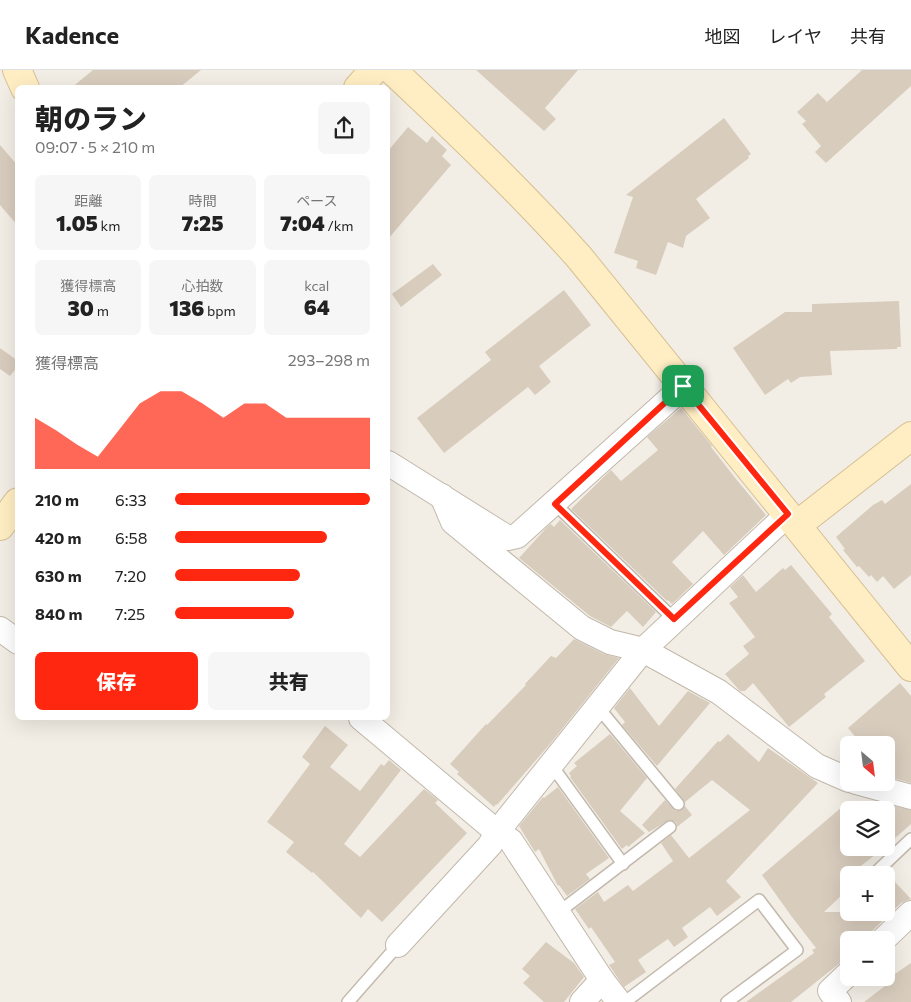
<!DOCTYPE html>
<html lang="ja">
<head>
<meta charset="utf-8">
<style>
  body { margin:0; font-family:Commissioner,"Noto Sans JP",sans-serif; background:#f6f6f6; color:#222; height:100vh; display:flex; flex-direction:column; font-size:19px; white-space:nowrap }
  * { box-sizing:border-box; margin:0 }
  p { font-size:16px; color:#767676 }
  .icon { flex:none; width:28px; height:28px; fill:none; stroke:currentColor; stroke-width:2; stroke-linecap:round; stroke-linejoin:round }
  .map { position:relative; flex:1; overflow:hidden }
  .side { position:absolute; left:15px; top:15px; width:375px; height:635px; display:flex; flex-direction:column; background:#fff; border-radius:8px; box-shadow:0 5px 20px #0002 }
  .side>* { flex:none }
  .needle { width:32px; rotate:152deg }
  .buttons { position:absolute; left:840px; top:666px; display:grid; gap:10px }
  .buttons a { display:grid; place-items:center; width:55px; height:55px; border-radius:8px; background:#fff; box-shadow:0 5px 20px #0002; font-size:25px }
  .pin { position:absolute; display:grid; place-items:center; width:42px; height:42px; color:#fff; margin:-21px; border-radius:10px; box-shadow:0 2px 8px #0006 }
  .round { display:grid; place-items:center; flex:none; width:52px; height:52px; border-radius:8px; background:#f6f6f6 }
  .overview { display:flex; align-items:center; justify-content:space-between; height:85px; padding:0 20px }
  h1 { font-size:28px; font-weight:800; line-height:38px }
  .metrics { display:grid; grid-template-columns:repeat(3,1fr); gap:8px; height:85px; padding:5px 20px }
  .metrics div { display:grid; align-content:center; border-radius:8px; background:#f6f6f6; text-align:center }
  .metrics b { font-size:21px; font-weight:800 }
  .metrics small { font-size:14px; font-weight:400 }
  .metrics p { font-size:14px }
  .chart { height:140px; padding:10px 20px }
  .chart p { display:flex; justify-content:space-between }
  .chart svg { width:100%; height:90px; margin-top:5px; fill:#ff2710; opacity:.7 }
  .action { display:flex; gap:10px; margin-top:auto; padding:10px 20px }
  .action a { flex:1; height:58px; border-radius:8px; background:#ff2710; color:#fff; font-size:20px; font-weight:800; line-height:58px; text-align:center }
  .action a+a { background:#f6f6f6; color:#222 }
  ul { padding:0 20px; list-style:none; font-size:16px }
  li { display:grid; grid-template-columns:80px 60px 1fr; align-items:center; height:38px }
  li i { height:12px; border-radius:6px; background:#ff2710 }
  header { display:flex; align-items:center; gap:30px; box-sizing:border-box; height:70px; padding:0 25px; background:#fff; border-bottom:1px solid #e0e0e0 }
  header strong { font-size:24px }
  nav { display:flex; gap:28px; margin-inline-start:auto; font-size:18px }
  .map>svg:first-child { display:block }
</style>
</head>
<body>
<header>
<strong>Kadence</strong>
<nav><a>地図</a><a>レイヤ</a><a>共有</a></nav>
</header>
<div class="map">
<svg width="911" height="932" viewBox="0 0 911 932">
  <rect width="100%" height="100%" fill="#f3eee5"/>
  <g fill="#d8ccbd">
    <path d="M93,0H201L179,18H71Z"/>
    <path d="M476,0H578L545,38L556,49L544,61Z"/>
    <path d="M862,0H911V16L826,93L815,82L821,76L802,54L806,51L797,42L818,23L827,32Z"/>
    <path d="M724,48L751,84L748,86L749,88L696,129L710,148L686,166L683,178L668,172L656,205L636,198L638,191L614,183L633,127L626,125Z"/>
    <path d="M408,57L427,73L432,66L447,80L442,86L451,95L388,169V81Z"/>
    <path d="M0,75L18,96V156L0,135Z"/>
    <path d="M433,194L442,205L401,237L392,224Z"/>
    <path d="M564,220L591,255L539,296L551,312L535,325L528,317L444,383L417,348L491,290L485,282Z"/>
    <path d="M899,231L901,277H897V279L830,281L832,305L800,307L791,313L788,309L765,325L733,278L785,242H812V234Z"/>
    <path d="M0,278L18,291V296L10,306L0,299Z"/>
    <path d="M681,338L712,376L711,377L736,409L766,445L724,485L703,461L672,492L693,514L672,534L668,530L667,531L571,439L611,400L621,411L658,380L647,367Z"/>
    <path d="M911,414V505L894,519L883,506L877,512L871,505L869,507L859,496L857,497L843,480L845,479L836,467L873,435L882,430L885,434Z"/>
    <path d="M560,450L656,542L643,557L627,541L611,557L590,546L519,488L548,456L551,454L554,457Z"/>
    <path d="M791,495L832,544L829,547L865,591L824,624L826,627L789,657L753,613L745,621H740L725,604L749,584L743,576L755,567L729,533L738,527L730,517L743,505L756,522L783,498L785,500Z"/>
    <path d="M574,569L604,584L619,588L550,674L497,735L496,734L494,737L457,704L459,702L450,694L486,654L487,655L526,615L525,614L551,586L556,588Z"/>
    <path d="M900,613L911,626V713L886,706V675H862L848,658Z"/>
    <path d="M630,618L659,656L688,621L710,633L657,696L622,655L625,652L614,638Z"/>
    <path d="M325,656L348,675L330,697L360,721L381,694L384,696L389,690L401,700L344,774L360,787L424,719L438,730L435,733L467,763L382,852L368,839L361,848L313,802L312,803L286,782L294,772L267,752L310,694L302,687Z"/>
    <path d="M610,664L647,708L620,741L645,763L628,777L627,775L622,779L570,707L571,706L569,703L577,696L574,693Z"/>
    <path d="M728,664L759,692L768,678L818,713L726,811L741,827L717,846L710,837L682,858L688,867L674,877L668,869L638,890L646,902L624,917L609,895L615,892L591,857L589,859L575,839L598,822L604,832L628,815L633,821L673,791L661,773L671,765L689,788L750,740L712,710L685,732L675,719L718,671L720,672Z"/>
    <path d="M558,717L609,788L586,804L590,809L567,826L559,815L558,816L539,779L535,782L519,756L543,727L544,728Z"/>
    <path d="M665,730L675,741H680L685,736L692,745L677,757L676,752L669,750L649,762L642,755Z"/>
    <path d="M849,731V778H884L849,805V814L840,821L843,824L824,842H886V820L895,812L911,829L901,833L873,860L867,870H849V888L840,893L791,932H746L814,883L812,880L816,878L792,847L762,805Z"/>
    <path d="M886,734L911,740V754L886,776Z"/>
    <path d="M546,872L574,893L584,907L564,932H544L523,913L530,906L522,899Z"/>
    <path d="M911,893V932H864L889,913L891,911L889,908Z"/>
  </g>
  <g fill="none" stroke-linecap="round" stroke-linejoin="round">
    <defs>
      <g id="lane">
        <path d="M555,434L674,549"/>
        <path d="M597,636L678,734"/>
        <path d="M550,693L623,794"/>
        <path d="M873,805L911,769"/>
        <path d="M559,842L670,757"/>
        <path d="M348,932L398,875"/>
        <path d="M625,932L759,830L797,880L727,932"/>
      </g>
      <g id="street">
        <path d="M388,393L508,468L517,466L683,317"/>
        <path d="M442,426L453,452L582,558L610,572L643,580L719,622L817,696L849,710"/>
        <path d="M0,559L18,572"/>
        <path d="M361,648L497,762L511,771L602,910L619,932"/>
        <path d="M856,712L911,727"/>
        <path d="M883,870L911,843"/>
        <path d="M398,875L490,775L497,762L643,580L788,444"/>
        <path d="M582,932L602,910"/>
        <path d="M839,932L830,921L849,903"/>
      </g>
      <g id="secondary">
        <path d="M17,0L25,18"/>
        <path d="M392,0C456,60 520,121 579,187L911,597"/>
        <path d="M358,18L374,0"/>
        <path d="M797,455L911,366"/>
        <path d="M0,456L18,432"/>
      </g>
    </defs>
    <use href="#lane" stroke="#c2b8ab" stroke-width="14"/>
    <use href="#street" stroke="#c2b8ab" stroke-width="26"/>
    <use href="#secondary" stroke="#d5c093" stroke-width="30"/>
    <use href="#lane" stroke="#fff" stroke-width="11"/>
    <use href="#street" stroke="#fff" stroke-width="24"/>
    <use href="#secondary" stroke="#ffedc3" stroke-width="28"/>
  </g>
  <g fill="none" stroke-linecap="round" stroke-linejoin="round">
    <defs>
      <path id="route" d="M683,316L788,444L674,549L555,434Z"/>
    </defs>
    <use href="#route" stroke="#fff" stroke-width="10"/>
    <use href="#route" stroke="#ff2710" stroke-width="6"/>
  </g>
</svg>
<div class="buttons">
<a><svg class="needle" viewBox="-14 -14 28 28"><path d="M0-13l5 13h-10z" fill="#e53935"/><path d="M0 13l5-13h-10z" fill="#767676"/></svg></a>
<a><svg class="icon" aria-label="layers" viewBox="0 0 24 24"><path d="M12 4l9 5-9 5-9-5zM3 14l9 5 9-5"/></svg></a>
<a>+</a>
<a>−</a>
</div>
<div class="pin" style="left:683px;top:316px;background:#1e9e55"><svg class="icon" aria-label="arrive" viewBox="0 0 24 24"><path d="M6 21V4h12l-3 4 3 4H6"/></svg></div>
<section class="side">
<div class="overview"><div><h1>朝のラン</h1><p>09:07 · 5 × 210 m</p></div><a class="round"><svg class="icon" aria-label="share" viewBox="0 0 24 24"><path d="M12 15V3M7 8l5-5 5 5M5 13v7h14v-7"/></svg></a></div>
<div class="metrics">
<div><p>距離</p><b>1.05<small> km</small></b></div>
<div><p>時間</p><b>7:25</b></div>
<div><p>ペース</p><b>7:04<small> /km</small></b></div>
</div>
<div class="metrics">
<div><p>獲得標高</p><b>30<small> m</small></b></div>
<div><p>心拍数</p><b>136<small> bpm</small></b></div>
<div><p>kcal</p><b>64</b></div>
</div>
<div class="chart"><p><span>獲得標高</span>293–298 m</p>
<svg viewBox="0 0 160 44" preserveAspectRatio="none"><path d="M0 44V19L10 25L20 32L30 38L40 25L50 12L60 6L70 6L80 12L90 19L100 12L110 12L120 19L130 19L140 19L150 19L160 19V44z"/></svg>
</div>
<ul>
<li><b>210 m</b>6:33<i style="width:100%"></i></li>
<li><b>420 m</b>6:58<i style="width:78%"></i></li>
<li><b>630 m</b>7:20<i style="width:64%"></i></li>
<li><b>840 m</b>7:25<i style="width:61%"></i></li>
</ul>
<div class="action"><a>保存</a><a>共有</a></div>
</section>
</div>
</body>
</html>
